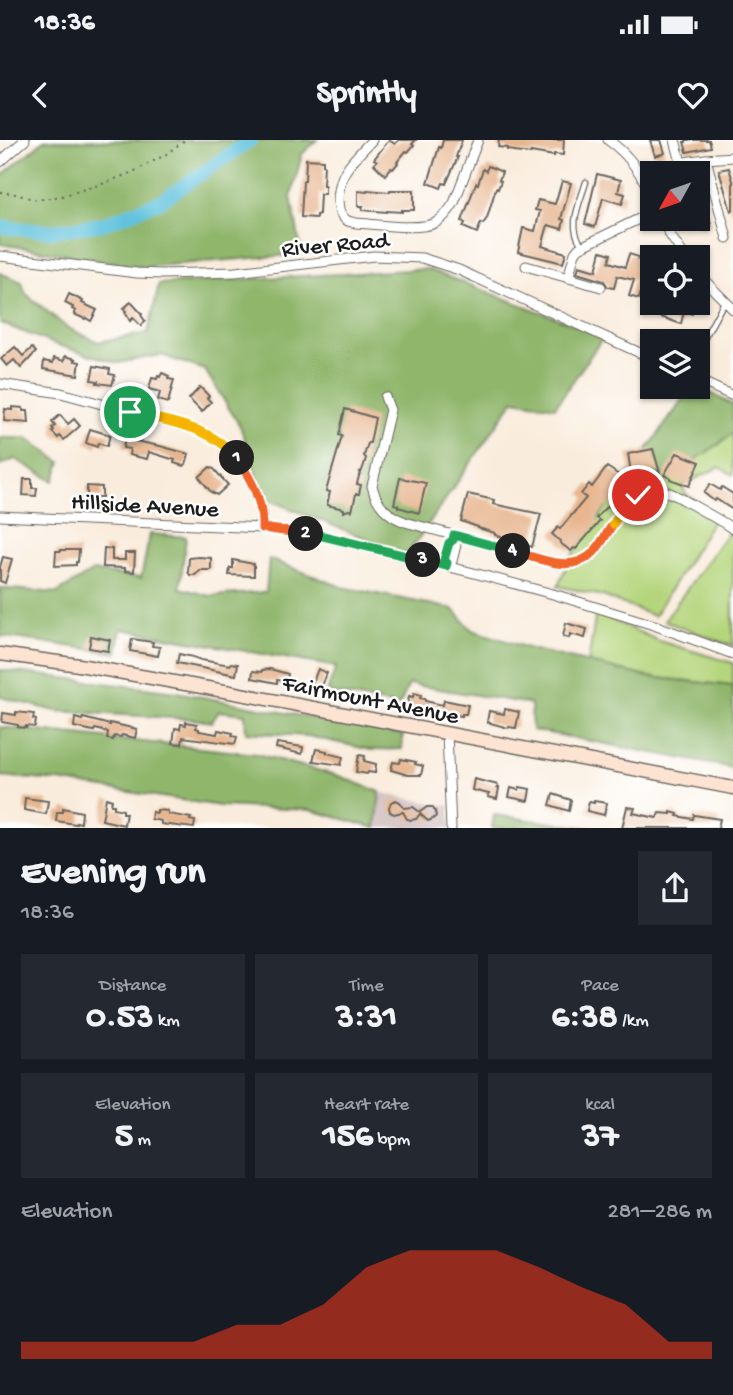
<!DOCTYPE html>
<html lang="en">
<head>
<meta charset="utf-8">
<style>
  body { margin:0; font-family:"Gochi Hand",sans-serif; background:#242831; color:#f1f3f6; height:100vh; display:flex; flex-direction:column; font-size:26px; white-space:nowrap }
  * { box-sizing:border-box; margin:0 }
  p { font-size:23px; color:#9ea1a6 }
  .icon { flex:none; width:38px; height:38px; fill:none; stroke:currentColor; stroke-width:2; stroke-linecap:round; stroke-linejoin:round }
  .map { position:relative; height:688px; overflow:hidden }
  .sheet { display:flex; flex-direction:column; background:#171b24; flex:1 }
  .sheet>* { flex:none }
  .needle { width:46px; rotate:230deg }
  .tools { position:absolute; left:640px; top:21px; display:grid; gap:14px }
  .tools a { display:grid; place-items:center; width:70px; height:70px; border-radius:0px; background:#171b24; box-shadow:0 2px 5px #0004; font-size:35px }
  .pin { position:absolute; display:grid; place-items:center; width:60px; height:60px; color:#fff; margin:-30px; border:4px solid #fff; border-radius:50%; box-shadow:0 2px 7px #0007 }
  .km { position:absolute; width:35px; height:35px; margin:-18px; border-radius:50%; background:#222; color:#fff; font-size:19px; line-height:35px; text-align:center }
  .round { display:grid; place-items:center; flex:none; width:74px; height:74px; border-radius:0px; background:#242831 }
  .summary { display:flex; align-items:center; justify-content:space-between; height:119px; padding:0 21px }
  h1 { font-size:38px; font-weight:800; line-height:52px }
  .figures { display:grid; grid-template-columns:repeat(3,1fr); gap:10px; height:119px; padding:7px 21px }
  .figures div { display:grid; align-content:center; border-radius:0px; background:#242831; text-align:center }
  .figures b { font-size:35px; font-weight:800 }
  .figures small { font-size:19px; font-weight:400 }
  .figures p { font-size:19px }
  .chart { height:196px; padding:14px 21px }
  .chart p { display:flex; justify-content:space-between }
  .chart svg { width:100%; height:126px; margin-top:7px; fill:#c8321e; opacity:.7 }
  .status { display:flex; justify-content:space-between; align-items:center; height:49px; padding:0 35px; background:#171b24; direction:ltr }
  .status svg { height:19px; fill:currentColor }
  header { display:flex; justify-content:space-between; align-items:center; height:91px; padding:0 21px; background:#171b24; font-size:32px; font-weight:800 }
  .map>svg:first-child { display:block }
</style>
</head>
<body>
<div class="status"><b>18:36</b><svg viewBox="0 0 49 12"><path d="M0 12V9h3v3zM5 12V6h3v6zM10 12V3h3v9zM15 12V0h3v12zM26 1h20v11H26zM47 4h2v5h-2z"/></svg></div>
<header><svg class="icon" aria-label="back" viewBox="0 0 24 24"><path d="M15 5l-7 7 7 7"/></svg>Sprintly<svg class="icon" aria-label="heart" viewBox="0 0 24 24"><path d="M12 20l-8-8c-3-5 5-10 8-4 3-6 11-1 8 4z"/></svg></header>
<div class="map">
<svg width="733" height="688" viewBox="0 0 733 688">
  <rect width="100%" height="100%" fill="#fff"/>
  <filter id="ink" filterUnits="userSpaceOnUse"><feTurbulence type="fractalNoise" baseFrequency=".0143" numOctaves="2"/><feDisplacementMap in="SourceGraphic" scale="14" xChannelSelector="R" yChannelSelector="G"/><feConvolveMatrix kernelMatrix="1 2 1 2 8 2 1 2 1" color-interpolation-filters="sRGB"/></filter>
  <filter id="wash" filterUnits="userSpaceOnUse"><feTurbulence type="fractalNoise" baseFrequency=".00686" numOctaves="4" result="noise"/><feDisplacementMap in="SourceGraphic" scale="28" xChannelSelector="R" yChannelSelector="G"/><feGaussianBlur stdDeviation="1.57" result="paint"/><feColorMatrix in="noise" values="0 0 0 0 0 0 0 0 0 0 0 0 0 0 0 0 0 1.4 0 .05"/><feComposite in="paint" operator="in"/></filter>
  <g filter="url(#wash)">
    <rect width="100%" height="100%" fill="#f9ecdc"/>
    <path fill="#d2bfbf" d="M380,652L414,660L450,666L451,688H376Z"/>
    <g fill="#b5d57d" stroke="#68784c" stroke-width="2">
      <path d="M733,293V335L719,327L683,345L685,353L716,376L654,476L603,456L558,446L569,420L631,332L718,305Z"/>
      <path d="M728,392L733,393V506L664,481Z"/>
      <path d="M596,473L659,501L733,523V546L649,537L588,523Z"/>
    </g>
    <g fill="#90b66c" stroke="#566944" stroke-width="2">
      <path d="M44,0L161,1L317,0L302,14L291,57L302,114L143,127L0,104V37Z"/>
      <path d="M427,129L604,196L555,267L514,260L407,415L264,358L240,286L205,230L161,215L118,223L57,205L0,183V133L22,142L25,153L66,187L98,202L148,193L159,144Z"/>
      <path d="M698,246L733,265V293C714,308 673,339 648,336C643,336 637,334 631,332L692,247Z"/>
      <path d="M0,298H27L61,322L54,341L15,319L0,325Z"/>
      <path d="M150,394L186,397L180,448L210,456L266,452L269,419L342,447L453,469L472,490L531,509L649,537L733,546V628L532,590L531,564L409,544L399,566L327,552L336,527L121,489L117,513L0,496V448L57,453L93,431L141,438Z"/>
      <path d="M0,530L176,552L403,595L402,609L371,610L308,596L246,592L245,574L219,571L212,582L192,579L56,571L0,557Z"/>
      <path d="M0,587L257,614L339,636L380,652L376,688L310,670L220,666L58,641L0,636Z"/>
      <path d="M494,675L589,688H492Z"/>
    </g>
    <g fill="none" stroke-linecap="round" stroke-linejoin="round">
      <path stroke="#5ec1dc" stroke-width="14" d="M0,87L51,91L103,84L161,61L251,0"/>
    </g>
    <g id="blocks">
      <g fill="#e7b68f">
        <path d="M389,0L395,4L399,0H416L412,4L414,5L408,12L406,11L397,22L398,23L393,29L391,28L385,35L374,24L377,21L374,19Z"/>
        <path d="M443,0H462L456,17H458L446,44L443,43L441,48L428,43L439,7L441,8Z"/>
        <path d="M499,0H564L563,15L554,14V16L531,12V14L514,12V11L507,10V8L498,7Z"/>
        <path d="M650,0H661L665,13L655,16Z"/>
        <path d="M686,0H709L711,7L687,12L684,2H686Z"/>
        <path d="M306,19L323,20V25H324L323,45H325V54H320L319,74L316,75V78L301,77L303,41H305Z"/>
        <path d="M488,26L502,32L499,40L501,41L498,49L496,48L487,78L483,84L481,83L477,93L463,87L465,83L462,81L476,43L478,44L483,29L486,31Z"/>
        <path d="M729,28L733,41V70L731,71L719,30Z"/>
        <path d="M597,34L621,40L618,52L625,54L622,64L603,58L595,87L585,84Z"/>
        <path d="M562,41L571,43L561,79L564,80L562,89L548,85L542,106L566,113L563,123L518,112L523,88L535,91L540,71L535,70L538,60L555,64Z"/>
        <path d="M698,46H700L711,85L701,88L698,77Z"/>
        <path d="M367,50L390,52V50H414V70H402V72L387,71V72L362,70L363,66H358V51L367,52Z"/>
        <path d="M601,111L611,114L609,122L625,127L629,114L639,117L638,119L653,123L650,133L647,132L639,159L629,156L634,140L617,136L614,148L608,147L604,141L577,133L579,126L596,131Z"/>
        <path d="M69,154L83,161L82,163L97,170L91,181L86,178L85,179L74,174L76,171L72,169L73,167L65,163Z"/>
        <path d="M131,162L142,174L141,175L145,181L141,186L133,178L130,181L125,172L126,171L123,169Z"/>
        <path d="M662,163H695L692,174L684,171L681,184L658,176Z"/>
        <path d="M15,207L23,216L32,208L36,212L21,228L14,220L7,226L1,219Z"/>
        <path d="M65,216L76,219L75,221L80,222L78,235L43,229L44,221L53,223L54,218L64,221Z"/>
        <path d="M94,226L110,229L109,234L115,235L112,245L97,243L98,241L91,240Z"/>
        <path d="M162,233L169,236L168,239L174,240L168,263L158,260L160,252L149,249L152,238L157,239L158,236L160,237Z"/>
        <path d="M200,247L209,256L207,258L211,262L202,272L189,259Z"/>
        <path d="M12,267L23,268V271H28L29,283L4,281L5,269L12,270Z"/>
        <path d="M345,269L375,278L370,303H368L364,316L366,318L364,325L361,333L360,332L357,344L361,345L359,354H356L352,371L348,370L344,372V369L327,365L330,352L326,351L342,296L339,295Z"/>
        <path d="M60,275L68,284L74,279L80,286L64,300L60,296L58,298L52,292L54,290L52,288L55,286L52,282Z"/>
        <path d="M90,289L110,295L107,306L98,303L97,307L86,303Z"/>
        <path d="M125,299L160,306L189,314L186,324L184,326L174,323L175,320L149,312L147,319L129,315L130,309L123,308Z"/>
        <path d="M653,309L660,333L653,330L654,338L628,341L611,364L604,369L596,378L600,381L576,409L574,408L571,411L560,403L561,402L552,394L558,387L560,389L586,358L581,354L589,344L592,347L607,327L625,339L631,332L628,314Z"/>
        <path d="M677,313L700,322L689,346L670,339V338L664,335Z"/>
        <path d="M210,327L214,329L228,345L217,355L211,352L199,337Z"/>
        <path d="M400,338L426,343L419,373L398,367V365L394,364Z"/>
        <path d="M24,339H32V348H37L36,356L23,355Z"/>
        <path d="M710,344L720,350L722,347L733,354V370L716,359L714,361L704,353Z"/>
        <path d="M87,346L102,347V357H87Z"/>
        <path d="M468,354L494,360L493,364L541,374L532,407L495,395V393L478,388V387L461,381Z"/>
        <path d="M104,408L112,409V420H125V413H135L134,432L125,431V428L103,427Z"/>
        <path d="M61,410H79L78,422H76V425L55,426L56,411H61Z"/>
        <path d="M3,417L12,419L5,443L0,441V427Z"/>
        <path d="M199,417L211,418V430H201L195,435H190L188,432L189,418Z"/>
        <path d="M233,420L254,424V436L229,435L230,428H233Z"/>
        <path d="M566,483L587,489L585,498L570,494L569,498L563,496Z"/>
        <path d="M91,496L110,500L108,511L89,508Z"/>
        <path d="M132,499L153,502L152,506L160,507L158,516L130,511Z"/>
        <path d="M179,514L193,517L201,520L230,525L231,523L238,524L236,535L177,523Z"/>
        <path d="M270,529L288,534L287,541L277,540V543L252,538L253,531L262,532V530Z"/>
        <path d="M318,529L327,533L321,548L312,544Z"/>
        <path d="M414,553L421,555L420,558L425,559V561L443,565L444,560L468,565L466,574H462V576L456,575L453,577L426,573L407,567L409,556L413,557Z"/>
        <path d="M505,569L519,572L516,588L509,587L508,588L487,582L489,571L504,574Z"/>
        <path d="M16,572L34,574L33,579L36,580L35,587L26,586V588L18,587V585L2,582L3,573L16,575Z"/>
        <path d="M75,578L82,580L83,578L110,585V583L137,589L135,598L122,595L121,597L114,596L113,600L107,599L108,592L95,589L94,591L74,587Z"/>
        <path d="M186,582L197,584L196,588L199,589V591L217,594L218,590L233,593L232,596L237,597L235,604L183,597L182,604L173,603L175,588L180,589L181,584L186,585Z"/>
        <path d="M277,603L303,607L302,614L276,608Z"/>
        <path d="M316,609L327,611V613L343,617L341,625L313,621Z"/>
        <path d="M359,615L365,616L364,621L376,624L375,633L368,632L367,634L356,632Z"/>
        <path d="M401,619L416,622L415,624L423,626L421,635H408L391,630L393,622L400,623Z"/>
        <path d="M474,639L498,645L497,648H499L497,659L488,657L489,654L472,650Z"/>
        <path d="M520,647L530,649L528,661L509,657L511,648L519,650Z"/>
        <path d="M553,654L571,660L569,671L550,665Z"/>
        <path d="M25,658L48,661L46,674L24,670Z"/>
        <path d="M106,658L112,660L111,665H114V668L123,670V673H126L124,685L102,680Z"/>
        <path d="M396,660L400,662L404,668L413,667L420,672L427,667H432L435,671L436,676L433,679L428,681L420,674L416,679L411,680L407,679L403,672L394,674L390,672L389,667L391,662Z"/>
        <path d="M594,661L607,663L604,675L587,671L589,662L594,663Z"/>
        <path d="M627,667L635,668L633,673L657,678L659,673L671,674V672L678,674L677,676L693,679L694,675L720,679L718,688H622Z"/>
        <path d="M63,668L82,672L81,683L76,682V684L56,681L57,672H63Z"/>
        <path d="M157,670L168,671V674L191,678L190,680L195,681L194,688L161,684V681L151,679L152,672L157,673Z"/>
      </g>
    </g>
  </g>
  <g filter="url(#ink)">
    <use href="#blocks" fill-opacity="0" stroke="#69655f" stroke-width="2"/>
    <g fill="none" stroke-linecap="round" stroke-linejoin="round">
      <defs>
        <g id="service">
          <path d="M582,105C567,86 580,63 586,42"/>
          <path d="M671,117L679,111"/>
          <path d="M651,162L653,157"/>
          <path d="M705,197L724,162"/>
        </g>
        <g id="minor">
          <path d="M372,0C363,10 353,19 346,30C339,42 333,69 345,79C348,82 352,82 356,83C375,84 418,91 435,83C443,79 449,71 454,63L478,0"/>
          <path d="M608,0C630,15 642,35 653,58"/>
          <path d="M675,0L681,22"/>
          <path d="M706,19L727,98"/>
          <path d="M0,22L25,0"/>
          <path d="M644,39C673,20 699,19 733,17"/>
          <path d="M662,79L670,95L685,117"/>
          <path d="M0,116L137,133L162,134L235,132L374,116L422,118L459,130L653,219"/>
          <path d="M526,126L601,147"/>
          <path d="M698,134L733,169"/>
          <path d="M568,138L575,113L579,108L653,72"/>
          <path d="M698,240L733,256"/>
          <path d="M0,244L61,253L198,290C237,306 263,347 262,388"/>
          <path d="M385,257L390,270L372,346C377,365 387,375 405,382L559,424C569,423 577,424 586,419C615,401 621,339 667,352C677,355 687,362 696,367C708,374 722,381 733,389"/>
          <path d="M0,376L262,388L322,396L470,432L553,454L654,485L733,514"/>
          <path d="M447,423L444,420L449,403L453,400L454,395"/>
          <path d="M446,426L447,423L452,421L456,405L453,400"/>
          <path d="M447,593L451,688"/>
        </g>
        <path id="secondary" d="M0,514L79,525L230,552L733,648"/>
      </defs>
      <use href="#service" stroke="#69655f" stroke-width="7"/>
      <use href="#minor" stroke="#69655f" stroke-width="11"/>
      <use href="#secondary" stroke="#69655f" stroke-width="15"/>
      <path stroke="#69655f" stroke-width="2" stroke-dasharray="2 5" stroke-linecap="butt" d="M0,52L15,54L37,60L62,56L105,43L133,32L165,15L185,0"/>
      <use href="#service" stroke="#fff" stroke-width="4.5"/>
      <use href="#minor" stroke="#fff" stroke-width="9"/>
      <use href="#secondary" stroke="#fde3d1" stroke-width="12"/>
    </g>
  </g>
  <g fill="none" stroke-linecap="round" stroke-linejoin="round" filter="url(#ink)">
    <defs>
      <path id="split-1" d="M130,272C167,282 212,286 237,318"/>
      <path id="split-2" d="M237,318C252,340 263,362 262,388L306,394"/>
      <path id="split-3" d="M306,394L323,396L423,420"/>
      <path id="split-4" d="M423,420L446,426L447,423L444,420L449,403L453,400L454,395L513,411"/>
      <path id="split-5" d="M513,411C538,418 572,435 594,412C601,404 607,393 613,384"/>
      <path id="split-6" d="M613,384L628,363L638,355"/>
    </defs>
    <use href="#split-1" stroke="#fff" stroke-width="14"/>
    <use href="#split-2" stroke="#fff" stroke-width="14"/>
    <use href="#split-3" stroke="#fff" stroke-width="14"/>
    <use href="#split-4" stroke="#fff" stroke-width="14"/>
    <use href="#split-5" stroke="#fff" stroke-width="14"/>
    <use href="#split-6" stroke="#fff" stroke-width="14"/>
    <use href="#split-1" stroke="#f5b400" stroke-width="9"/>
    <use href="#split-2" stroke="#f0652b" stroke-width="9"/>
    <use href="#split-3" stroke="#22a559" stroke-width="9"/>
    <use href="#split-4" stroke="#22a559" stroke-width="9"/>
    <use href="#split-5" stroke="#f0652b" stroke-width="9"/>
    <use href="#split-6" stroke="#f5b400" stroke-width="9"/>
  </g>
  <g text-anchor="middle" stroke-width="5" stroke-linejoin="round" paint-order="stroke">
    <g font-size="24" fill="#1c1c1c" stroke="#fff">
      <text transform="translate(335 103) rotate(-5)" y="8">River Road</text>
      <text transform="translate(145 364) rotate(3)" y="8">Hillside Avenue</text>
      <text transform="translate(371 558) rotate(11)" y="8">Fairmount Avenue</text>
    </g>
  </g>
</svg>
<div class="tools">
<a><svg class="needle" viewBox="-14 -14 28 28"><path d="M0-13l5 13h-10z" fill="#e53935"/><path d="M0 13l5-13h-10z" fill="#9ea1a6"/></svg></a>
<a><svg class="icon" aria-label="locate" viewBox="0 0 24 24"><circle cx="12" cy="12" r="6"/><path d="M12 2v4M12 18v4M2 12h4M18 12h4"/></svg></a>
<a><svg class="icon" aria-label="layers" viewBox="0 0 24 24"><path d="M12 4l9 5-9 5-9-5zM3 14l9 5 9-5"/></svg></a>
</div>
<div class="pin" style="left:130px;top:272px;background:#1e9e55"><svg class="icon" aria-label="arrive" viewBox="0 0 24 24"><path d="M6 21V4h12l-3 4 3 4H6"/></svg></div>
<div class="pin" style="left:638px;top:355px;background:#d93025"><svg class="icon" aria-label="check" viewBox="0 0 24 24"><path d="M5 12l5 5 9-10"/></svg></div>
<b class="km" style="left:237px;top:318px">1</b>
<b class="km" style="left:306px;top:394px">2</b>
<b class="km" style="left:423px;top:420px">3</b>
<b class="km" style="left:513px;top:411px">4</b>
</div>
<section class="sheet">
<div class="summary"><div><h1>Evening run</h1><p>18:36</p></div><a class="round"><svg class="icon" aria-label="share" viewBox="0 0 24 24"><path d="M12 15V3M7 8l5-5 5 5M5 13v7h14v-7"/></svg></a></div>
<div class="figures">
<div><p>Distance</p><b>0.53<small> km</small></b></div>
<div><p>Time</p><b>3:31</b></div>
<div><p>Pace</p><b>6:38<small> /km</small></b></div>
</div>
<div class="figures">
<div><p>Elevation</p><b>5<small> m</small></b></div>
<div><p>Heart rate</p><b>156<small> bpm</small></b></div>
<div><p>kcal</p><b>37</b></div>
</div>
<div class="chart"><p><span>Elevation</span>281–286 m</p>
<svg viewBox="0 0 160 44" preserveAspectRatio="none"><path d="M0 44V38L10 38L20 38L30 38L40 38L50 32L60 32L70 25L80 12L90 6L100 6L110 6L120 12L130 19L140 25L150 38L160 38V44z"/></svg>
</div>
</section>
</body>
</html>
